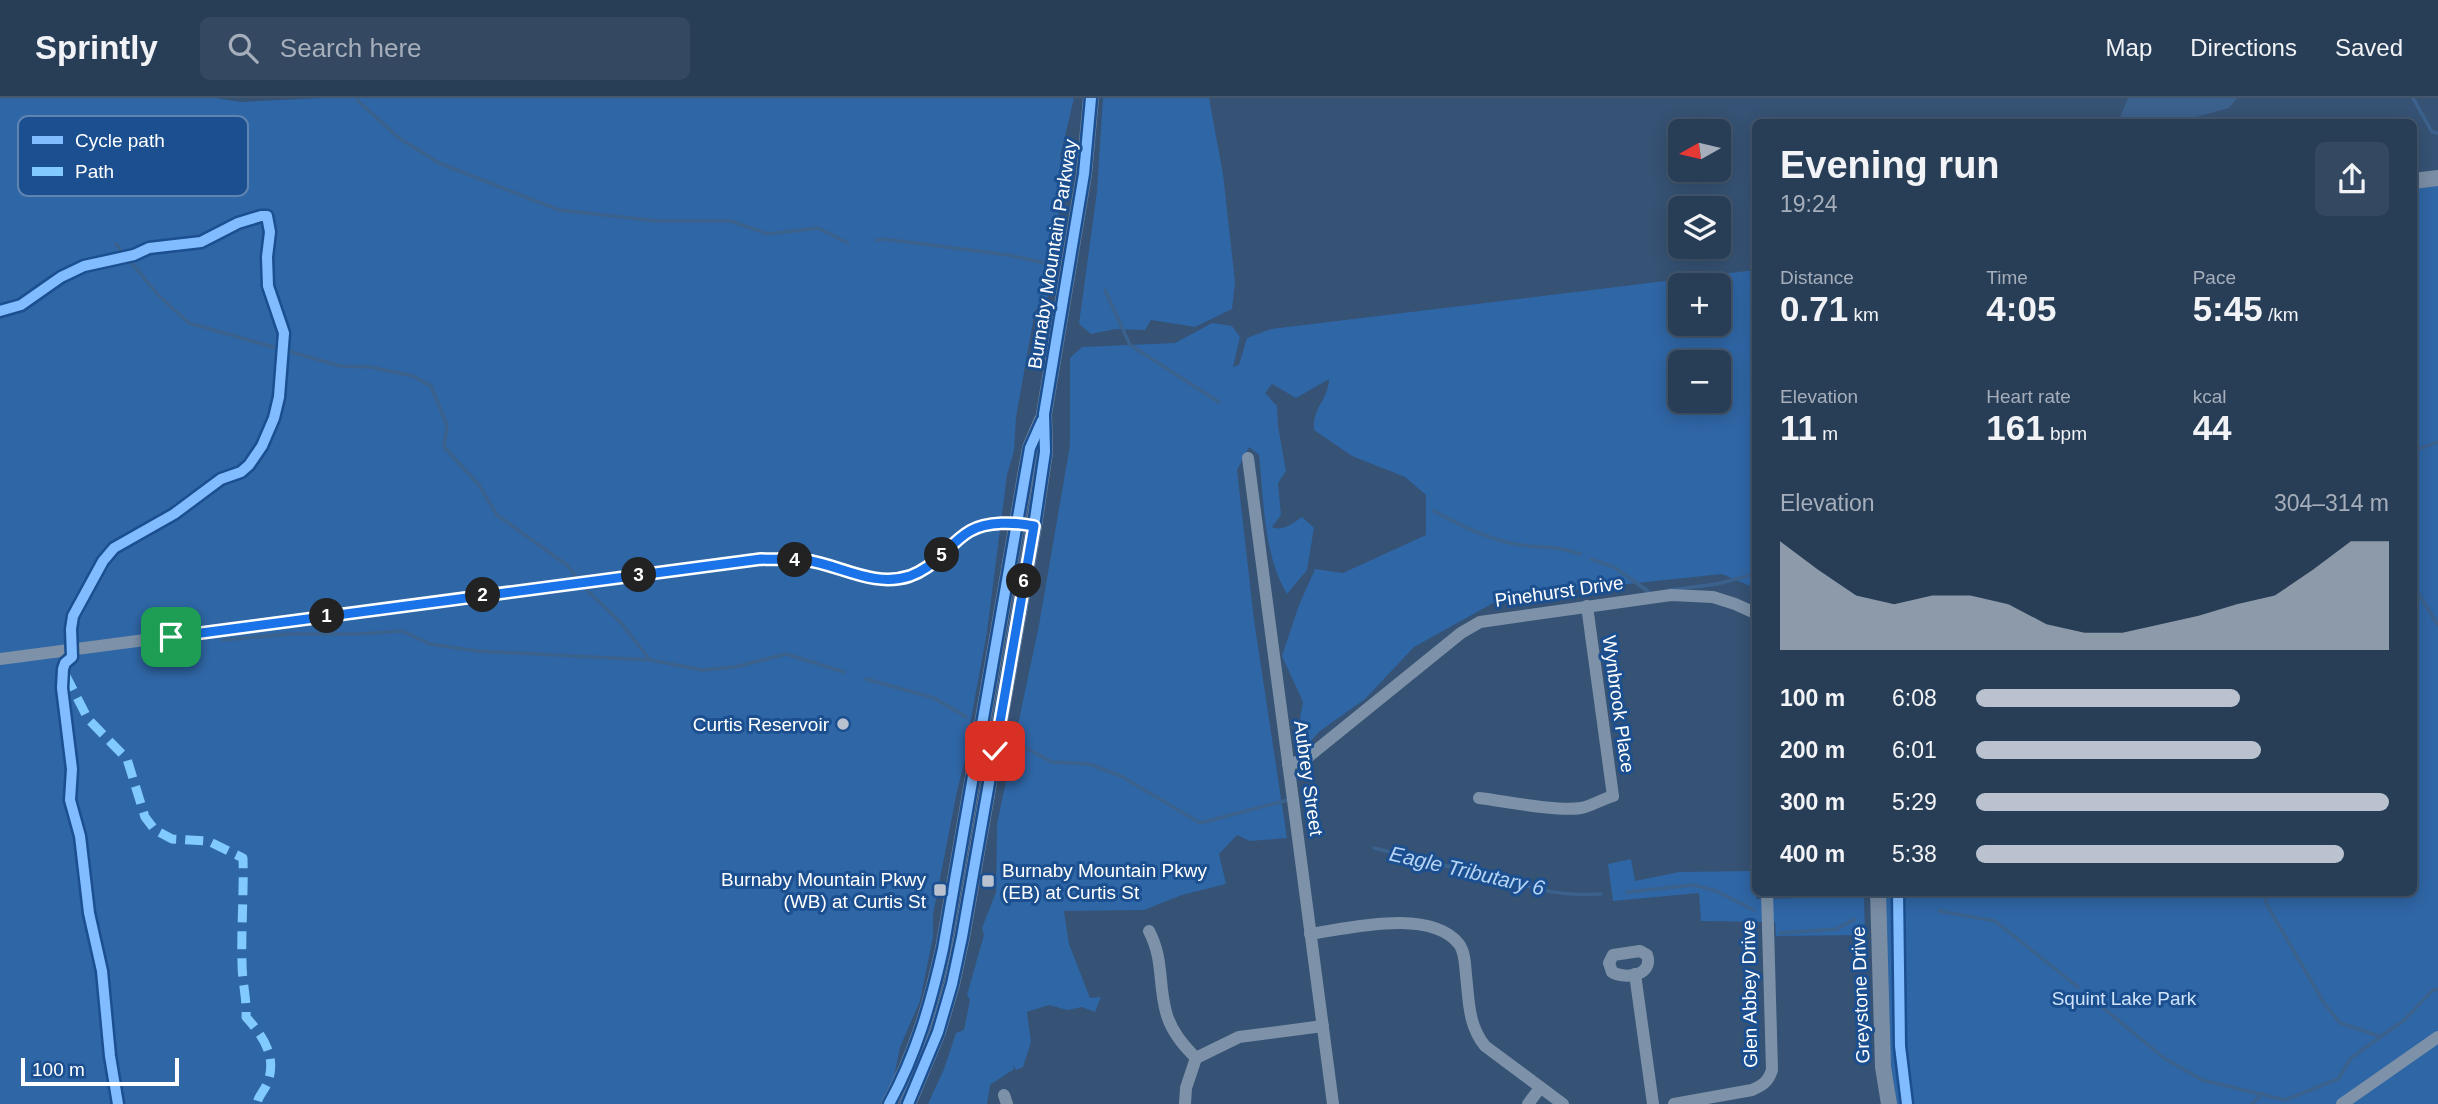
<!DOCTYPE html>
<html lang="en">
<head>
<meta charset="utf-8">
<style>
  body { margin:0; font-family:Helvetica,sans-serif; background:#344961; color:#f1f3f6; height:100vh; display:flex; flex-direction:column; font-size:26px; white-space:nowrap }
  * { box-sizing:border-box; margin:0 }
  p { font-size:23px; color:#a5aeba }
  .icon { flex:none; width:38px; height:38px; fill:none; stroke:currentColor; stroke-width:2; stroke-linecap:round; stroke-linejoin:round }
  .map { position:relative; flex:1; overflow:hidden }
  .side { position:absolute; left:1752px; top:21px; width:665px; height:777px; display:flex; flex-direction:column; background:#283e57; border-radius:10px; box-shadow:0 4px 18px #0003,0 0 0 2px #44576d }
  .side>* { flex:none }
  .needle { width:46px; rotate:262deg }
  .buttons { position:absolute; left:1668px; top:21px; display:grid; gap:14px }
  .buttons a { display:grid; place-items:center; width:63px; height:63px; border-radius:10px; background:#283e57; box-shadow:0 4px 18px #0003,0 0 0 2px #44576d; font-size:35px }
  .scale { position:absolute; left:21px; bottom:18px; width:158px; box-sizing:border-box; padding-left:7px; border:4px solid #fff; border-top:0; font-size:19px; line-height:24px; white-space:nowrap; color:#fff; -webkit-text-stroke:5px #1b4f8f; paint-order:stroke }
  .pin { position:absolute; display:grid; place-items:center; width:60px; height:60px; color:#fff; margin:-30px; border-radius:14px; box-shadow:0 4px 10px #0006 }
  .km { position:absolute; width:35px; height:35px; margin:-18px; border-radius:50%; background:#222; color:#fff; font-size:19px; line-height:35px; text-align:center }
  .round { display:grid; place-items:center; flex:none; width:74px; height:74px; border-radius:10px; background:#344961 }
  .summary { display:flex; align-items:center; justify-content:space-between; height:119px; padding:0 28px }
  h1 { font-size:38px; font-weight:700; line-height:52px }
  .metrics { display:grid; grid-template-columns:repeat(3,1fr); gap:10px; height:119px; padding:7px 28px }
  .metrics div { display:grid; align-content:center }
  .metrics b { font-size:35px; font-weight:700 }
  .metrics small { font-size:19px; font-weight:400 }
  .metrics p { font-size:19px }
  .chart { height:196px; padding:14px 28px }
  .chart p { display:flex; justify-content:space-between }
  .chart svg { width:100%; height:126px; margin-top:7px; fill:#b9c2ce; opacity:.7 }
  ul { padding:0 28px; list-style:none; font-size:23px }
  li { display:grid; grid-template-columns:112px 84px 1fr; align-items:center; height:52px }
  li i { height:18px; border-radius:9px; background:#b9c2ce }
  header { display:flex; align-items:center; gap:42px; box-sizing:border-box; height:98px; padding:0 35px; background:#283e57; border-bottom:2px solid #44576d }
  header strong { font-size:33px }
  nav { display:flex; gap:38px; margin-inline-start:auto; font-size:24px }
  .search { width:490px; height:63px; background:#344961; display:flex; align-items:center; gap:18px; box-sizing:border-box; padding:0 24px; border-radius:10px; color:#a5aeba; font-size:26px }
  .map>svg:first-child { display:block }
</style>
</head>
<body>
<header>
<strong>Sprintly</strong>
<div class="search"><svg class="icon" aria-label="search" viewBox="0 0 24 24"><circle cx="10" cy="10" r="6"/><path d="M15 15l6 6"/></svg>Search here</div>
<nav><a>Map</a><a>Directions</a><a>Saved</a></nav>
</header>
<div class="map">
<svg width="2438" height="1006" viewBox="0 0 2438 1006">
  <rect width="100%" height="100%" fill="#365274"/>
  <g fill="#2f66a5" fill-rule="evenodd">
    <path d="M0,0H215L241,4L323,0H1074L1060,59L1069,85L1052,135L1051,195L1035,213L1016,319L1014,353L1007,377L987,534L968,637L970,642L957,693L933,817V839L920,903L900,949L894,979L880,1006H0Z"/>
    <path d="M1103,0H1209L1223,76L1235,184L1232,211L1195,229L1151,222L1145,232L1116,231L1091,236L1079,226L1097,93Z"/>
    <path d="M2438,87V1006H1895L1891,986L1884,795L2413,794V90Z"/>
    <path d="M1755,172V490L1722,476L1504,499L1414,549L1365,601L1320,633L1307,647L1298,632L1303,604L1282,558L1299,507L1315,471L1343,475L1426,437V397L1405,379L1352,358L1314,332C1312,310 1328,303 1329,281L1296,300L1272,286L1265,295L1277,308L1278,328L1286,373L1278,385L1281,417L1272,429C1283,434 1293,425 1302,419L1314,430L1307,472L1287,496C1263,456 1264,402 1259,357L1249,349L1237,372L1254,522L1287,740L1250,743L1237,737L1219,756L1226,786L1182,797L1144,812L1064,813L1069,846L1090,900L1101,899L1095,914L1082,909L1067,912L1049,907L1027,914L1031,944L1023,969L1016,972L1013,966L1014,971L990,987L987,1006H928L944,971L956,935L964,932L970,902L967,897L984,837L982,830L996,794L997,726L1039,527L1070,347V260L1082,249L1175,245L1212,225L1232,228L1240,239L1233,269L1239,267L1247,240L1271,231ZM1680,187H1718V226H1680ZM1680,264H1718V303H1680Z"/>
    <path d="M1631,761L1635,783L1679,774L1755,773L1756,801L1864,799L1865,837L1776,838L1775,824L1701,823L1699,795L1613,803L1608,766Z"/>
  </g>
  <path fill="#3b618d" d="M2128,0H2237L2229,10L2182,23L2118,24Z"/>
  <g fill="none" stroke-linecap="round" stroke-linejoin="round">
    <g stroke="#3b618d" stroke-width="3.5">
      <path d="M2413,0L2432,34L2438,35"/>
      <path d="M357,2L399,40L439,65L559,112L657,123H730L768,136L818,130L848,145"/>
      <path d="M876,142L884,141L1008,157L1045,165"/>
      <path d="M116,146L123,155"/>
      <path d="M131,164L158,197L189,225L273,249"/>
      <path d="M1105,192L1130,247L1219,304"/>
      <path d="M284,252L340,268L370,269L413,278L431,288L447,327L444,349L479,387L497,417L567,467L575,477"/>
      <path d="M2413,353L2438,344"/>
      <path d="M1434,413C1458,426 1483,439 1510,445C1534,451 1553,446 1580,456"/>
      <path d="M1591,461L1614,469L1649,494"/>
      <path d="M2413,487L2438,527"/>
      <path d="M587,492L621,525L650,562"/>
      <path d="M1670,492L1717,486L1755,476"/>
      <path d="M223,542L290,536H358L402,533L430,546L477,553L650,562L702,572L735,569L786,556L844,574"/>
      <path d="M866,581L934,600L966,619"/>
      <path d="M1013,643L1052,664L1089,666L1121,678L1200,725L1288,702"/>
      <path d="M1374,750L1516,785C1543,794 1572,798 1601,796"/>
      <path d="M1627,794L1694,787L1716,793L1754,812"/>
      <path d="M2263,794L2267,807L2324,905L2340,925L2379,938"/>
      <path d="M1939,813L1995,823L2078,889"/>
      <path d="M1780,835L1837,831L1855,821"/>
      <path d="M2090,899L2164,960L2202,982L2285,1002L2338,981L2351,960L2404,922L2432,893L2438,891"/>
      <path d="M2252,1006L2263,995"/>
    </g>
    <g stroke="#7d92a8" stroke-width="12">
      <path d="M1248,360L1333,1006"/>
      <path d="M0,561L761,461C775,462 791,460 805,462C836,466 866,487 899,480C931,474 944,448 970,433C985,424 1007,426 1023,426"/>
      <path d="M1288,666L1303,663L1461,535L1480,524L1671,497L1713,499L1735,506L1755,515"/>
      <path d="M1479,700C1505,703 1557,714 1581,710C1592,708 1602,701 1613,698L1587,508"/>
      <path d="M1149,833C1164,862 1158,885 1166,914C1171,933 1183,947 1196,960"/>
      <path d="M1310,836C1351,830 1430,810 1459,846C1465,854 1465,867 1466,877C1469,903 1468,927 1485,948L1563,1006"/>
      <path d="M1640,853L1647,857C1654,877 1626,882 1612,874L1609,865L1613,857Z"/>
      <path d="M1635,876L1653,1006"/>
      <path d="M1004,997L1007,1006"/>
      <path d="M1185,1006L1186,990L1196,960L1239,939L1323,928"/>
      <path d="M1528,1006L1540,990"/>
      <path d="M1674,1006L1752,992C1763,987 1768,984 1772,972L1767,794"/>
      <path d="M2342,1006L2438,939"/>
    </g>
    <g stroke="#798da4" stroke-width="16">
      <path d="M2413,83L2438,80"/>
      <path d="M1878,794L1883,969L1889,1006"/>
      <path d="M889,1006C916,957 931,905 943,851L1030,350L1042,322"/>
      <path d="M908,1006L938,934L952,886L962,839L1034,428L1045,354L1044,316L1084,76L1091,0"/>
    </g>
    <path stroke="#80caff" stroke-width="9" stroke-dasharray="18 9" stroke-linecap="butt" d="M65,576L88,621L127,661L145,719L155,732L172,741L208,743L243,760C244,795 241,830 242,865C242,884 247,900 246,919C263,938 278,959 267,986C264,993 258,998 257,1006"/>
    <defs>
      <g id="cycleway">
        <path d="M0,213L21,207L61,179L84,168L134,157L149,150L201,144L238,125L261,118H267L270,134L267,159L268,188L284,235L279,299L274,320L262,348L249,367L241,374L221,381L174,416L114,450L103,463L73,518L71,531L72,559L65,565L63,571L62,590L72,671L70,702L80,738L89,815L102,873L110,958L118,1006"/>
        <path d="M1898,794L1900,948L1907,1006"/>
        <path d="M889,1006C916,957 931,905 943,851L1030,350L1042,323"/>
        <path d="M908,1006L938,934L952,886L962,839L1034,428L1045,354L1044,316L1084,76L1091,0"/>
      </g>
    </defs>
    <use href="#cycleway" stroke="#1b4f8f" stroke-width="15"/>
    <use href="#cycleway" stroke="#80bcff" stroke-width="10"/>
  </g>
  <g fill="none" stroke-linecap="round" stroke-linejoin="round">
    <defs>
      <path id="route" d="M171,539L761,461C775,462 791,460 805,462C841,467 873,490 910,478C924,473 935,464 945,454C953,446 961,438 970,433C987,423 1015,424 1034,428L995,653"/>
    </defs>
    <use href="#route" stroke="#fff" stroke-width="14"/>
    <use href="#route" stroke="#1a73e8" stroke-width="9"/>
  </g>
  <g fill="#b9c2ce" stroke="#1b4f8f" stroke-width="2.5">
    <circle cx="843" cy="626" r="7"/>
    <rect x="981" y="776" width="14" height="14" rx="3.5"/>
    <rect x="933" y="785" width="14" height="14" rx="3.5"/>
  </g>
  <g text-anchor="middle" stroke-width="6" stroke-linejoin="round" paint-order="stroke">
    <g font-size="19" fill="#fff" stroke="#1b4f8f">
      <text transform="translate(1052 156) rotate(-81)" y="7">Burnaby Mountain Parkway</text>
      <text transform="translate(1559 493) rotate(-8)" y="7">Pinehurst Drive</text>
      <text transform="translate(1619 606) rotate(82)" y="7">Wynbrook Place</text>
      <text transform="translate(1309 680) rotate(82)" y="7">Aubrey Street</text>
      <text transform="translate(1749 896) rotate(-91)" y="7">Glen Abbey Drive</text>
      <text transform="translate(1860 897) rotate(-92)" y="7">Greystone Drive</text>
    </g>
    <g font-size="19" fill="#fff" stroke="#1b4f8f" text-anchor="end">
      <text x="829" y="633">Curtis Reservoir</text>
      <text x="1002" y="779" text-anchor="start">Burnaby Mountain Pkwy<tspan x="1002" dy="22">(EB) at Curtis St</tspan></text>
      <text x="926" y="788">Burnaby Mountain Pkwy<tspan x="926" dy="22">(WB) at Curtis St</tspan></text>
    </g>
    <g font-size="19" fill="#cfe3fa" stroke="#1b4f8f">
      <text x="2124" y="907">Squint Lake Park</text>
    </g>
    <g font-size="21" font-style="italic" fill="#b5d3f5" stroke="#1b4f8f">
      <text transform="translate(1467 773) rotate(13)" y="7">Eagle Tributary 6</text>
    </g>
  </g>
  <rect x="18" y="18" width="230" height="80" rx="10" fill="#1b4f8f" stroke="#5f84b1" stroke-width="2"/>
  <rect x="32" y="38" width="31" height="8" fill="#80bcff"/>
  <rect x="32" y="69" width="31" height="9" fill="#80caff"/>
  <g font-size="19" fill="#fff">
    <text x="75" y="49">Cycle path</text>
    <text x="75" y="80">Path</text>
  </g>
</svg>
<div class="buttons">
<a><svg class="needle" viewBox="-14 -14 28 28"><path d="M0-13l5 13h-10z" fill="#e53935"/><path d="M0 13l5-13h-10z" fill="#a5aeba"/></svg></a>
<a><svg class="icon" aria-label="layers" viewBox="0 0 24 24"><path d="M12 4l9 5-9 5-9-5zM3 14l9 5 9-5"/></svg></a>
<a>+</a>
<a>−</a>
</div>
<div class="scale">100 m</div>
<div class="pin" style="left:171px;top:539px;background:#1e9e55"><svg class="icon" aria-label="arrive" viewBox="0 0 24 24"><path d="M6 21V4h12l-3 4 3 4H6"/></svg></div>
<div class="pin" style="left:995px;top:653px;background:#d93025"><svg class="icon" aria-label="check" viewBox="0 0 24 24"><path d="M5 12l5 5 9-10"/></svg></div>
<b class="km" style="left:327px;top:518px">1</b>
<b class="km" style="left:483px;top:497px">2</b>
<b class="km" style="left:639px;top:477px">3</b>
<b class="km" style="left:795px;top:462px">4</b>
<b class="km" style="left:942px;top:457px">5</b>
<b class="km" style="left:1024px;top:483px">6</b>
<section class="side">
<div class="summary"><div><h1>Evening run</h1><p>19:24</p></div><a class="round"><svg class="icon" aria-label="share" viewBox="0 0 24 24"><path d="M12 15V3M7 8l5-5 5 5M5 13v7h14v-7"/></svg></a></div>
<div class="metrics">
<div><p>Distance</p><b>0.71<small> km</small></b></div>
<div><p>Time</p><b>4:05</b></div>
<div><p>Pace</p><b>5:45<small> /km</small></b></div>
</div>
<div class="metrics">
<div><p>Elevation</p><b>11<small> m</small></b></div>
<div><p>Heart rate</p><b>161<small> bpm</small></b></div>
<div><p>kcal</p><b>44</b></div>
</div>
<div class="chart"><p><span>Elevation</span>304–314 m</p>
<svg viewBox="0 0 160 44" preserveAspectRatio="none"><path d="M0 44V6L10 16L20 25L30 28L40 25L50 25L60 28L70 35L80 38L90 38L100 35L110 32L120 28L130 25L140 16L150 6L160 6V44z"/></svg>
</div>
<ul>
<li><b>100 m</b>6:08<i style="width:64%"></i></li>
<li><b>200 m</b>6:01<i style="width:69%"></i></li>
<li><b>300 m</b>5:29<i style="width:100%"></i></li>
<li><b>400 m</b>5:38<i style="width:89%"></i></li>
</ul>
</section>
</div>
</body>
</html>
